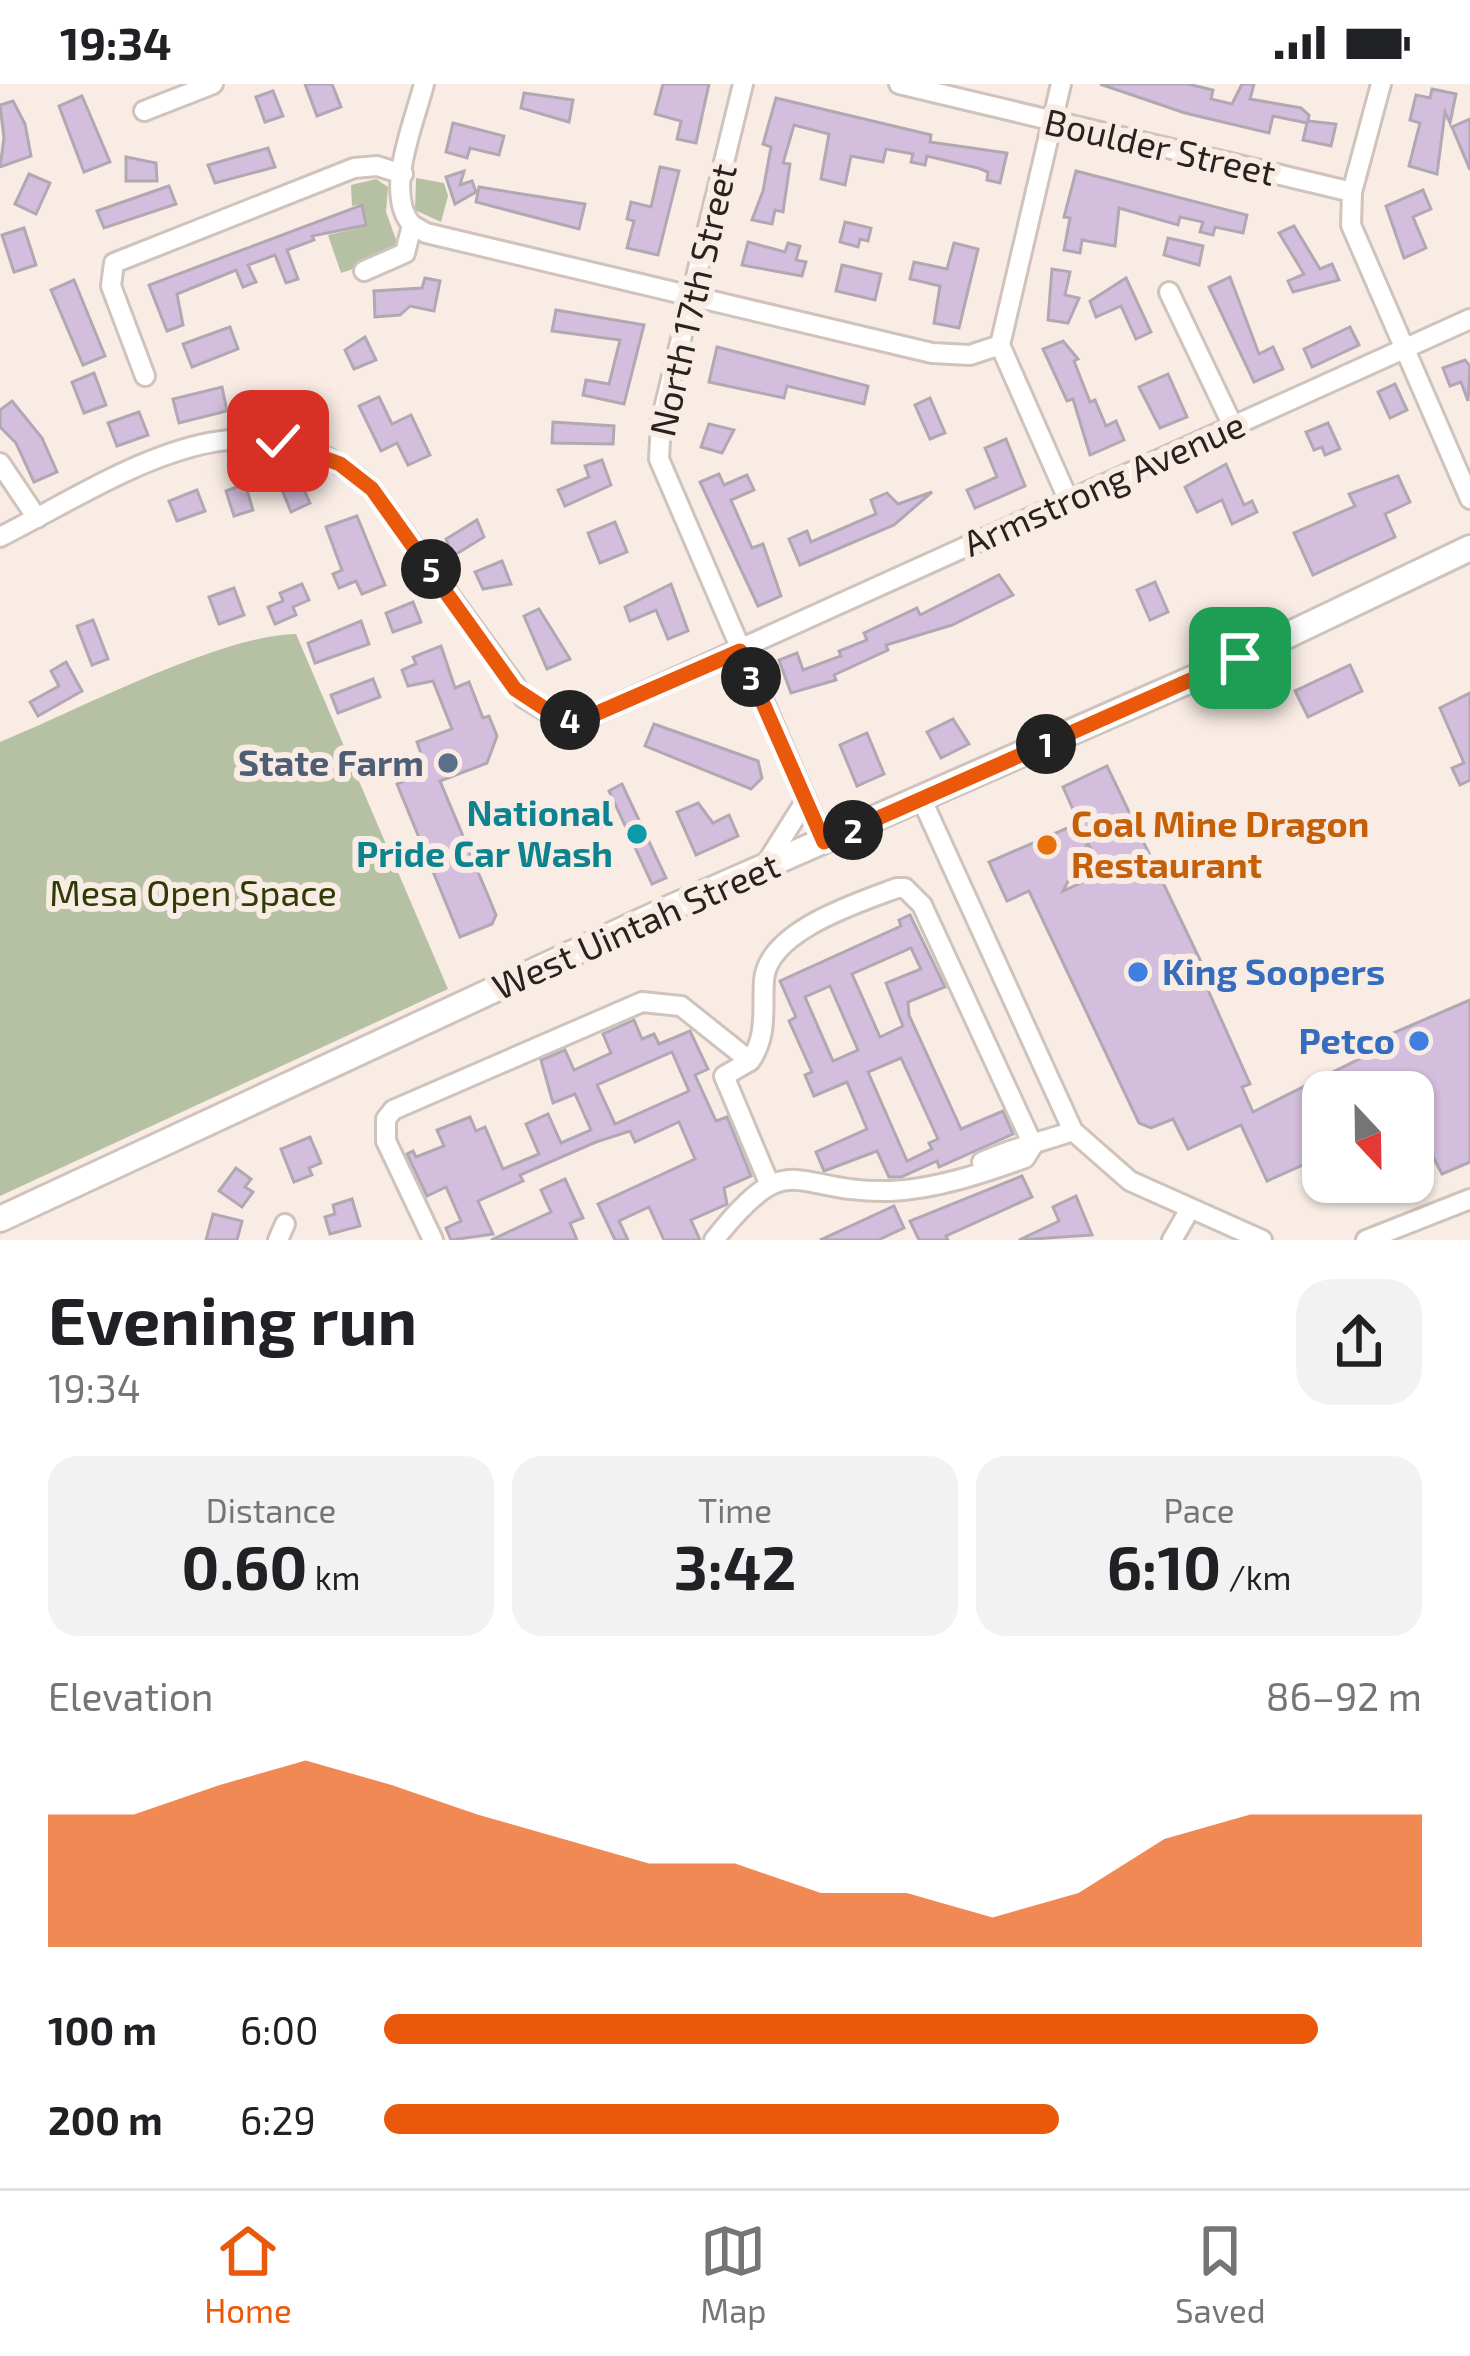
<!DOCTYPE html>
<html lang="en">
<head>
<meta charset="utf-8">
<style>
  body { margin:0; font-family:"Exo 2",sans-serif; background:#f2f2f2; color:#202124; height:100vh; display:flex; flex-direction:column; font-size:45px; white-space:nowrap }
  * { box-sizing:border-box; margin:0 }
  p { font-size:39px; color:#757577 }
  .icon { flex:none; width:66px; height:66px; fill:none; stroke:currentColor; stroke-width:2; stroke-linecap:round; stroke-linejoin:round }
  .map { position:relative; height:1156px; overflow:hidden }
  .details { display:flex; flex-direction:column; background:#fff; flex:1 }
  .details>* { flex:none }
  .needle { width:78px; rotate:158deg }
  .fabs { position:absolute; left:1302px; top:987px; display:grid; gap:24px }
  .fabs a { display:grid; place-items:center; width:132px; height:132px; border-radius:24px; background:#fff; box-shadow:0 3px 9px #0004; font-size:60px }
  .pin { position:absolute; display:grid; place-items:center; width:102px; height:102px; color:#fff; margin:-51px; border-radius:24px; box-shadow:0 6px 18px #0006 }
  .km { position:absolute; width:60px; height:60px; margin:-30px; border-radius:50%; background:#222; color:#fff; font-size:33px; line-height:60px; text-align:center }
  .round { display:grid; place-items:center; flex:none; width:126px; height:126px; border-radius:36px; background:#f2f2f2 }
  .overview { display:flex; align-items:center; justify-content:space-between; height:204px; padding:0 48px }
  h1 { font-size:66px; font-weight:700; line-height:90px }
  .figures { display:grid; grid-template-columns:repeat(3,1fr); gap:18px; height:204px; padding:12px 48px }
  .figures div { display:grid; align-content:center; border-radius:30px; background:#f2f2f2; text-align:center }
  .figures b { font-size:60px; font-weight:700 }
  .figures small { font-size:33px; font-weight:400 }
  .figures p { font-size:33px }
  .chart { height:336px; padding:24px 48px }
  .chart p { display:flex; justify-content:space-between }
  .chart svg { width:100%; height:216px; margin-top:12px; fill:#ea580c; opacity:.7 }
  ul { padding:0 48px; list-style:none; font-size:39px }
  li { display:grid; grid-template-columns:192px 144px 1fr; align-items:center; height:90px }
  li i { height:30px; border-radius:15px; background:#ea580c }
  .status { display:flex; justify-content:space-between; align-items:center; height:84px; padding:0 60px; background:#fff; direction:ltr }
  .status svg { height:33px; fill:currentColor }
  .tabs { display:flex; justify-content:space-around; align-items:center; height:168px; border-top:3px solid #e0e0e0; background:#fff; font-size:33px; color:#757577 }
  .tabs a { display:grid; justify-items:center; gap:6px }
  .tabs .current { color:#ea580c }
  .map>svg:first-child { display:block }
</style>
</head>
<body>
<div class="status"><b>19:34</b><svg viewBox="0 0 49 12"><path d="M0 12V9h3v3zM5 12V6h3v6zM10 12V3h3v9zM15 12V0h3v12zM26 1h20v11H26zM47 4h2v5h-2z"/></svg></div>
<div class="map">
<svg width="1470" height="1156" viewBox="0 0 1470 1156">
  <rect width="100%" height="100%" fill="#f8ece5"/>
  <g fill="#b6c0a2">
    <path d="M416,94L444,99L448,112L441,138L415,126Z"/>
    <path d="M376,95L388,103L386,128L401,169L341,189L328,151L367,142L362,120L352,122L351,101Z"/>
    <path d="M296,550L448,905L0,1112V658C76,627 220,551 296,550Z"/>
  </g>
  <g fill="#d3bedd" stroke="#b0a9b3" stroke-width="3" fill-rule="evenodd">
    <path d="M305,0H332L341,23L317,32Z"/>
    <path d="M663,0H709L696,59L677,55L681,37L655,30Z"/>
    <path d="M1100,0H1188L1213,6L1211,15L1232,20L1242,0H1254L1250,15L1301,24L1309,31L1308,37L1336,40L1331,62L1303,56L1307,39L1273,32L1269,49L1185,29Z"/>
    <path d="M1432,5L1456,10L1450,39L1445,28L1437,90L1409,82L1420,39L1410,36L1416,11L1430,14Z"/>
    <path d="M273,7L283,32L265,38L256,13Z"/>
    <path d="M524,9L573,16L569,38L521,24Z"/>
    <path d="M82,12L110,78L84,88L59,22Z"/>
    <path d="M776,14L931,51L930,58L1007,69L1000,99L987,96L988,88L978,84L927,72L925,81L911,78L913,70L886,65L883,78L851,72L845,101L821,95L829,50L794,41L783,79L790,80L783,128L775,126L772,140L752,136L763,107L771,63L763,60Z"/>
    <path d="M13,17L25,40L31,72L0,83L4,54L0,21Z"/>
    <path d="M1470,35V86L1452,43Z"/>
    <path d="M453,39L504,52L499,71L470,64L467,74L446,68Z"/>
    <path d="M268,64L275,83L215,99L208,81Z"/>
    <path d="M126,73L156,79L157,97H126Z"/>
    <path d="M660,83L679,87L658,171L627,164L634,137L627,135L631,118L651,123Z"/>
    <path d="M464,87L460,101L472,97L476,108L455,120L446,93Z"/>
    <path d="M1076,87L1247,131L1243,149L1215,143L1213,151L1200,148L1203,138L1180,133L1178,141L1119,124L1115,162L1082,156L1080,169L1064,166L1070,134L1064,133Z"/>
    <path d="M29,90L50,99L36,130L15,120Z"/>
    <path d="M169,102L176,120L104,144L97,127Z"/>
    <path d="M479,103L585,120L579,145L476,118Z"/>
    <path d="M1423,106L1431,125L1413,133L1426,164L1404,174L1386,122Z"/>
    <path d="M362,121L366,141L312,152L314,156L287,166L298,195L286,199L275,171L248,181L256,198L243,203L236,186L177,210L183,241L167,247L149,201Z"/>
    <path d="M845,138L871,144L868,157L860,155L858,163L840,158Z"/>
    <path d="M1294,142L1320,185L1332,180L1339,196L1293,208L1288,197L1304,190L1279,149Z"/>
    <path d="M24,144L36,181L14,188L2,151Z"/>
    <path d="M1168,154L1203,162L1199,181L1164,171Z"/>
    <path d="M748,158L785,168L788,159L800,162L796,176L806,178L802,192L742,181Z"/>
    <path d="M954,159L978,165L959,244L934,239L940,202L910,195L914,178L947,185Z"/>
    <path d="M842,181L881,190L875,216L836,207Z"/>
    <path d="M1052,185L1070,188L1065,211L1079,214L1068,239L1048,236Z"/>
    <path d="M1230,193L1259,270L1273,263L1283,285L1254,298L1209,203Z"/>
    <path d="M425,194L440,197L434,227L410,222L400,231L375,233L374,207L422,204Z"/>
    <path d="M1126,194L1151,248L1136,255L1121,222L1096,233L1090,217Z"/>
    <path d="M74,196L105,272L83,281L51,206Z"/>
    <path d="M556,226L644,241L624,320L583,311L586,296L609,300L620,256L552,247Z"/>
    <path d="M230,243L238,265L192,283L183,260Z"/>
    <path d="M1350,243L1359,261L1312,283L1304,265Z"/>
    <path d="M365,253L376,276L354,285L345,266Z"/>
    <path d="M1063,257L1078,275L1074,277L1090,318L1095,316L1106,342L1116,337L1124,356L1090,371L1073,315L1067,317L1043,265Z"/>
    <path d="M717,263L868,302L864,320L787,302L784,314L709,298Z"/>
    <path d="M1465,276L1470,282L1468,317L1461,298L1450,302L1443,284Z"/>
    <path d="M94,289L106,321L84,329L72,298Z"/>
    <path d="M1168,290L1187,333L1160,344L1139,303Z"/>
    <path d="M1395,300L1407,326L1390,334L1378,308Z"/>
    <path d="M222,303L227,327L179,339L173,315Z"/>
    <path d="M379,313L392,340L411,331L430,371L408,381L397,359L381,367L359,322Z"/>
    <path d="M930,314L945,349L930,355L915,321Z"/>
    <path d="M12,317L42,354L57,388L34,398L16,359L0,343V326Z"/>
    <path d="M139,328L148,351L117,362L108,339Z"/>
    <path d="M553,338L614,342L613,360L552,359Z"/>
    <path d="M1328,339L1340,365L1325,371L1322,363L1314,366L1306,348Z"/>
    <path d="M709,340L734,346L722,369L701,363Z"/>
    <path d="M1006,355L1025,402L975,424L967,406L997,393L985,364Z"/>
    <path d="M602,376L611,401L565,422L558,406L589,393L585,382Z"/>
    <path d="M1226,380L1244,421L1252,417L1257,428L1232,440L1222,416L1197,428L1185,403Z"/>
    <path d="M719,390L724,401L747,391L754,406L731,416L752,464L763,460L781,512L758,522L700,398Z"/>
    <path d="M1398,392L1410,418L1385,430L1395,453L1313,491L1294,449L1355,422L1349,410Z"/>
    <path d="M299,395L310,419L291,428L281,403Z"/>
    <path d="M245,400L253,426L234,432L226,407Z"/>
    <path d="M197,406L205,427L177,437L169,417Z"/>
    <path d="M932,408L894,441L800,481L789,455L807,447L811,458L876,430L871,416L887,409L898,420Z"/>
    <path d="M357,432L385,501L362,510L356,497L339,504L333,490L342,486L326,443Z"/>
    <path d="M477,436L484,453L453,472L446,455Z"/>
    <path d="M615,438L627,468L600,479L588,449Z"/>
    <path d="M502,477L511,500L483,505L475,488Z"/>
    <path d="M999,491L1013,511L952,541L886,561L888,566L834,591L836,596L791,609L779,576L797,569L803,586L841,572L839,567L867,556L864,549L917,524L920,531Z"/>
    <path d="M1155,498L1168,528L1150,536L1137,506Z"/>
    <path d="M302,500L309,516L293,523L296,531L275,540L268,523L283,517L280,509Z"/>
    <path d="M671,500L688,547L668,555L656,526L630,537L625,523Z"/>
    <path d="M234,504L244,531L219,540L209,513Z"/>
    <path d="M413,518L421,538L393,548L386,529Z"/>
    <path d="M539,525L570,575L547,585L524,532Z"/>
    <path d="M93,536L108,575L92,581L77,542Z"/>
    <path d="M361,537L369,560L315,579L308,559Z"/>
    <path d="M441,562L455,604L469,598L483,634L489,632L497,652L487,679L440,697L496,831L492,840L460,853L397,700L427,687L417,658L452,645L433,597L408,602L402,586L416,580L413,573Z"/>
    <path d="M66,578L82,607L38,632L30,618L59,602L51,587Z"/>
    <path d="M1350,581L1362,607L1308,633L1295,607Z"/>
    <path d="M373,595L380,613L338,629L331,611Z"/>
    <path d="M1470,609V696L1460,701L1452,684L1464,679L1440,624Z"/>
    <path d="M953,635L969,660L941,674L927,648Z"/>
    <path d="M654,640L758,677L762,694L751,705L645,662Z"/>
    <path d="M867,649L884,690L857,702L840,661Z"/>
    <path d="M1107,682L1213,903L1208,906L1250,1000L1242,1003L1253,1028L1395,957L1391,950L1470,916V1078L1442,1090L1426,1059L1413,1065V1008H1323V1072L1267,1097L1241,1041L1188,1065L1173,1035L1151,1044L1139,1039L1029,807L1007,817L989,778L1079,739L1063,703ZM1088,759L1102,789L1063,807Z"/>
    <path d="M622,700L666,794L652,800L609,707Z"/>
    <path d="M698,719L713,739L729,731L738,752L696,771L677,728Z"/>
    <path d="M910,831L945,903L908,918L909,931L961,1045L1003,1027L1013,1050L939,1083L937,1077L901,1093H889L877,1067L824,1087L816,1068L867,1045L847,998L814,1012L805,991L812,988L789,937L796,933L780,897L901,842L899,836ZM911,864L921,885L886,899L903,942L880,953L852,890ZM830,902L858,966L833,977L805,913ZM901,974L938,1055L929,1059L932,1065L907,1077L868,988Z"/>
    <path d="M634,936L642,955L654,950L659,960L690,947L708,985L695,991L716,1037L727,1033L751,1092L724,1104L727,1120L691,1136L700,1156H664L649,1123L619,1137L628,1156H615L598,1120L695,1075L679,1038L635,1058L630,1047L596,1058L520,1091L523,1097L478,1117L493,1150L451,1156L446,1144L461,1137L446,1103L427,1112L407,1070L413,1067L416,1073L444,1062L437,1046L470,1033L476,1047L485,1043L503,1085L539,1070L526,1040L548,1030L561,1059L591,1046L575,1010L553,1019L541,976L565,966L574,986L611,969L603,950ZM672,968L689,1007L615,1040L597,1001Z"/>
    <path d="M310,1053L321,1079L309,1084L312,1091L294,1098L281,1065Z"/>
    <path d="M236,1084L251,1095L245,1103L253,1108L242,1123L219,1107Z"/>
    <path d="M1022,1092L1032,1113L946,1152L948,1156H919L910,1137Z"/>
    <path d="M565,1095L583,1134L570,1139L577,1156H491L551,1128L541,1106Z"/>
    <path d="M1076,1112L1092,1151L1019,1156L1059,1137L1053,1123Z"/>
    <path d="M352,1115L360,1142L330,1150L325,1133L335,1130L333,1121Z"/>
    <path d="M894,1122L904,1144L878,1156H820Z"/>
    <path d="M213,1130L242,1137L237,1156H206Z"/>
  </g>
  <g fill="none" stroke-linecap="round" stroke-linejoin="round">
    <defs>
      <g id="minor">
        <path d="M743,0L661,337L659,375L824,758"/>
        <path d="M899,0L1352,108"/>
        <path d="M1061,0L1000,261L1068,415"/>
        <path d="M1381,0L1352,108L1351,141L1470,415"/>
        <path d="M144,27L213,0"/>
        <path d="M412,141L426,149L932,269L970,271L1000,261"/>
        <path d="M364,187L405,169L412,141C383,109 415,37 424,0"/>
        <path d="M1169,208L1233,342"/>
        <path d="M145,292L111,202L114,179L354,84L377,82L403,90"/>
        <path d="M0,379L37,434"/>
        <path d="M0,453C119,393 249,294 372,405L524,614L559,635L587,634L1470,235"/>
        <path d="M922,716L1073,1047L1130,1097L1262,1156"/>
        <path d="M764,783L806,716"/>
        <path d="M750,977L724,992L769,1099"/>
        <path d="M982,1078C1012,1064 1041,1058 1073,1047"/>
        <path d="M278,1156L285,1140"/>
        <path d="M433,1156L386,1057V1035L393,1026L642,918L681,922L750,977C768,952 762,924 764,896C768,847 857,819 897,804H905L922,821L1033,1061"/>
        <path d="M714,1156C792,1058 791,1110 891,1107C936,1105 984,1089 1025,1074L1033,1061"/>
        <path d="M1172,1156L1190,1125"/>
        <path d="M1366,1156L1470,1115"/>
      </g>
      <path id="major" d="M0,1135L670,824L1240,574L1470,464"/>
    </defs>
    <use href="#minor" stroke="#cfc3bc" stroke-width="24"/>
    <use href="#major" stroke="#cfc3bc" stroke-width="30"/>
    <use href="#minor" stroke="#fff" stroke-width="18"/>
    <use href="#major" stroke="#fff" stroke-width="24"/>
  </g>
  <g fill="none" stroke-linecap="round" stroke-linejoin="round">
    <defs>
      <path id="route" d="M278,357L340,380L372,405L515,605L559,634H586L740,567L824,758L1240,574"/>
    </defs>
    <use href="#route" stroke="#fff" stroke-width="24"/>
    <use href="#route" stroke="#ea580c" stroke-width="15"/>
  </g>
  <circle fill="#5c6f8a" stroke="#f8ece5" stroke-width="4.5" cx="448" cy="679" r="12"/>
  <circle fill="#0f9aa8" stroke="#f8ece5" stroke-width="4.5" cx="637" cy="750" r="12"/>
  <circle fill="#e8710a" stroke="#f8ece5" stroke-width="4.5" cx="1047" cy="761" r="12"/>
  <g fill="#3f7fe0" stroke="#f8ece5" stroke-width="4.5">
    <circle cx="1138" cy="888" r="12"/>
    <circle cx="1419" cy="957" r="12"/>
  </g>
  <g text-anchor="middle" stroke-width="12" stroke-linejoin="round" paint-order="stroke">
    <g font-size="36" fill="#282321" stroke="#f8ece5">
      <text transform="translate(1160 63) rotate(13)" y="13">Boulder Street</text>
      <text transform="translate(693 216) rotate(-77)" y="13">North 17th Street</text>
      <text transform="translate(1104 400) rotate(-24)" y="13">Armstrong Avenue</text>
      <text transform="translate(636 842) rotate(-24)" y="13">West Uintah Street</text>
    </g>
    <g font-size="36" font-weight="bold" fill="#4e5e75" stroke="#f8ece5" text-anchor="end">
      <text x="424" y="692">State Farm</text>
    </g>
    <g font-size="36" font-weight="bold" fill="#0d838f" stroke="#f8ece5" text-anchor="end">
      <text x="613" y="742">National<tspan x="613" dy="41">Pride Car Wash</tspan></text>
    </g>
    <g font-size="36" font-weight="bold" fill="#c56008" stroke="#f8ece5" text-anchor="start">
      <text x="1071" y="753">Coal Mine Dragon<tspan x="1071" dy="41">Restaurant</tspan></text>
    </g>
    <g font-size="36" fill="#2f3b03" stroke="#f8ece5">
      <text x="193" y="822">Mesa Open Space</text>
    </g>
    <g font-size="36" font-weight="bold" fill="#366cbe" stroke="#f8ece5" text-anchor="start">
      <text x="1162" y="901">King Soopers</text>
      <text x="1395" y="970" text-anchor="end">Petco</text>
    </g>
  </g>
</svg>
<div class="fabs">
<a><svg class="needle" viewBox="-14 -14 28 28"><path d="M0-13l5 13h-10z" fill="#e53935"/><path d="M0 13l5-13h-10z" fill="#757577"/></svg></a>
</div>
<div class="pin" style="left:1240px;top:574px;background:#1e9e55"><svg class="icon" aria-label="arrive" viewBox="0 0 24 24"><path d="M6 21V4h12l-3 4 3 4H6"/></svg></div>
<div class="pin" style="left:278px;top:357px;background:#d93025"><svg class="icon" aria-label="check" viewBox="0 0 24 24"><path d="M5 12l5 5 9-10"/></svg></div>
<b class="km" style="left:1046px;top:660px">1</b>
<b class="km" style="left:853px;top:746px">2</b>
<b class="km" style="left:751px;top:593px">3</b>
<b class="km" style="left:570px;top:636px">4</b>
<b class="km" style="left:431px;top:485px">5</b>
</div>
<section class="details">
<div class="overview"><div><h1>Evening run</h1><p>19:34</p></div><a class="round"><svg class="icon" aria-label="share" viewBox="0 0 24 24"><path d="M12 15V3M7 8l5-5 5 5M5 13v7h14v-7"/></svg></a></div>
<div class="figures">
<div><p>Distance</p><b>0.60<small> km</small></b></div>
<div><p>Time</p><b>3:42</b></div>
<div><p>Pace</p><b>6:10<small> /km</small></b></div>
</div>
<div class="chart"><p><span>Elevation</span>86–92 m</p>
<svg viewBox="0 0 160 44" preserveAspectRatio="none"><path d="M0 44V17L10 17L20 11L30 6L40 11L50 17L60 22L70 27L80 27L90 33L100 33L110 38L120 33L130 22L140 17L150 17L160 17V44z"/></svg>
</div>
<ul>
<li><b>100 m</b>6:00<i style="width:90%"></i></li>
<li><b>200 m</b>6:29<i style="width:65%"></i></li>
</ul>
</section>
<nav class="tabs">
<a class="current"><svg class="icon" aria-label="home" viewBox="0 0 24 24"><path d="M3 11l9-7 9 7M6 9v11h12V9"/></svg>Home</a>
<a><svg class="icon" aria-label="map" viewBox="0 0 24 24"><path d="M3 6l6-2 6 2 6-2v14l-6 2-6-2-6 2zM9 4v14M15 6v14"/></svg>Map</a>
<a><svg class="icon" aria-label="saved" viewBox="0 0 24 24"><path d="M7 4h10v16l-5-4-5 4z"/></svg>Saved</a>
</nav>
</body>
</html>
